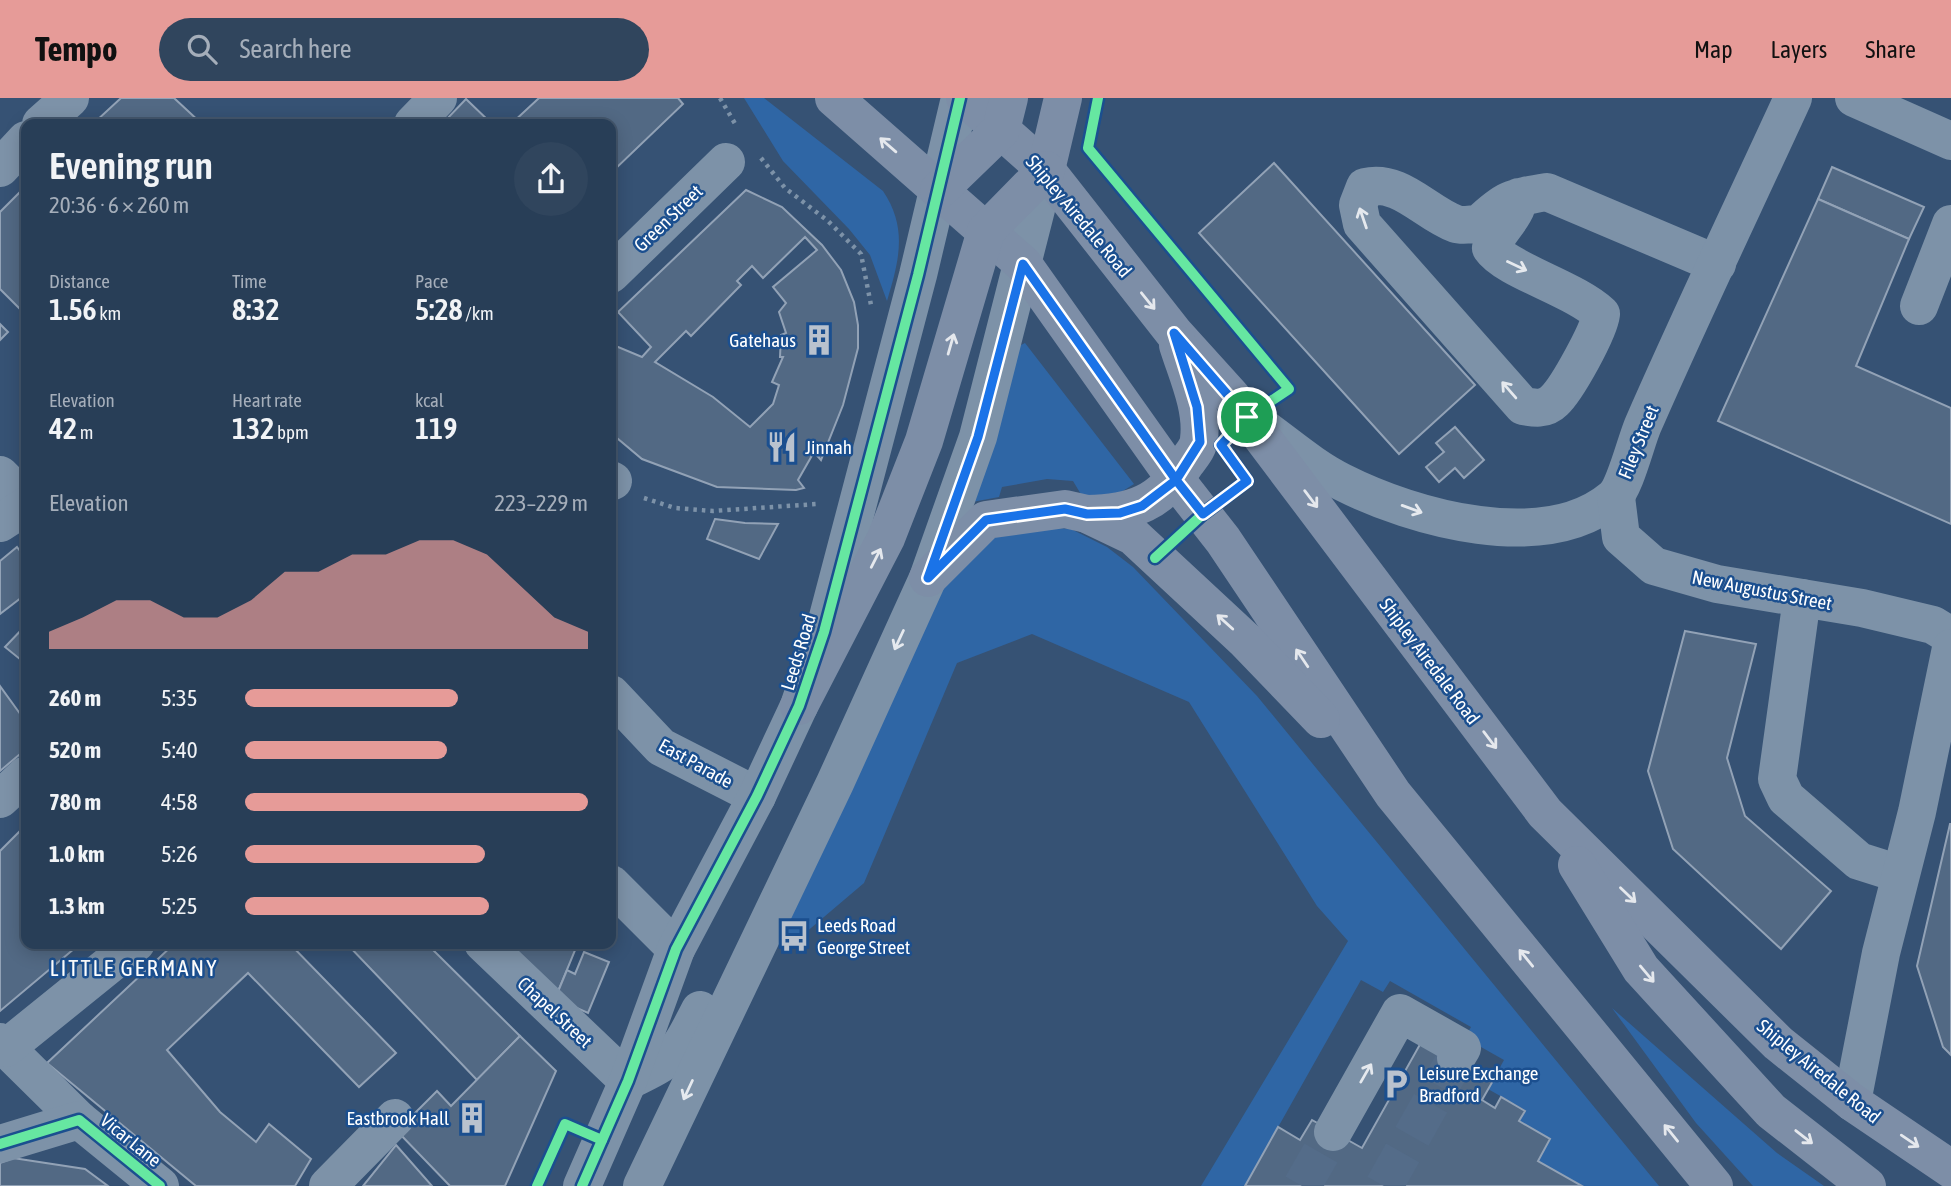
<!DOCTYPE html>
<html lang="en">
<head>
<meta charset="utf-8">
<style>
  body { margin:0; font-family:"Asap Condensed",sans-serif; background:#30455d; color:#f1f3f6; height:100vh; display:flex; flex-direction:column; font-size:26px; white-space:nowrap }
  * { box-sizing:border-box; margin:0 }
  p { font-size:23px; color:#a5aeba }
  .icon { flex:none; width:38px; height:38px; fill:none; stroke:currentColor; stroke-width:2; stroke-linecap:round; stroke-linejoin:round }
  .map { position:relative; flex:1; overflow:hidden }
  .side { position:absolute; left:21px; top:21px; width:595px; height:830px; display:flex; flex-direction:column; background:#283e57; border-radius:14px; box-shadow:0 4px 18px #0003,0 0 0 2px #44576d }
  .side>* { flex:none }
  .pin { position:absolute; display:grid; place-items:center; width:60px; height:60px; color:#fff; margin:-30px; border:4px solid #fff; border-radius:50%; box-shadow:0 2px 7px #0007 }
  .round { display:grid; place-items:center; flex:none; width:74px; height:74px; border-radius:37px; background:#30455d }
  .overview { display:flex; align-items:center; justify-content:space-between; height:119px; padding:0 28px }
  h1 { font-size:38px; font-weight:600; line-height:52px }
  .metrics { display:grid; grid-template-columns:repeat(3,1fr); gap:10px; height:119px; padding:7px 28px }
  .metrics div { display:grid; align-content:center }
  .metrics b { font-size:30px; font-weight:600 }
  .metrics small { font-size:19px; font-weight:400 }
  .metrics p { font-size:19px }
  .chart { height:196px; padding:14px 28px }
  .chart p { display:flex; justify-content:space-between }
  .chart svg { width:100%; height:126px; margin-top:7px; fill:#e69b98; opacity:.7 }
  ul { padding:0 28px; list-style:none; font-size:23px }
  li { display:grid; grid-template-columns:112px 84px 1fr; align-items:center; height:52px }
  li i { height:18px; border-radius:9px; background:#e69b98 }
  header { display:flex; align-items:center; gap:42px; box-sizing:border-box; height:98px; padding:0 35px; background:#e69b98; color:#111 }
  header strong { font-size:33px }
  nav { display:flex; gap:38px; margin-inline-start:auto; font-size:24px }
  .search { width:490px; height:63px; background:#30455d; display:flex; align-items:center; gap:18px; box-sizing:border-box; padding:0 24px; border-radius:38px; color:#a5aeba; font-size:26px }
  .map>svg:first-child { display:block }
</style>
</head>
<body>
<header>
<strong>Tempo</strong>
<div class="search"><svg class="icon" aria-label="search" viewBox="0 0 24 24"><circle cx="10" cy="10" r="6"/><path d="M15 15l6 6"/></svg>Search here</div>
<nav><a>Map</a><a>Layers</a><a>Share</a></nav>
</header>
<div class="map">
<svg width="1951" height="1088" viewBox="0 0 1951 1088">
  <rect width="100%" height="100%" fill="#365274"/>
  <g fill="#2f66a5">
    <path d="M744,0H764L883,93C908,130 899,163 887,203L870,157L849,131L783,63Z"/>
    <path d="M1025,245L1134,386L1118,396L1082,398L1073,383L1047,381L1002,389L999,399L972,404L1019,248Z"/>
    <path d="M1042,429L1071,431L1107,449L1133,469L1257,598L1659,1088H1582L1538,1063L1550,1041L1519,1023L1525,1012L1488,991L1504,962L1465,940L1471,929L1390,883L1383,894L1361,882L1245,1088H1201L1348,843L1317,808L1189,604L1032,536L957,565L864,785L798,841L783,834L941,494L978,447L1006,434Z"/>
    <path d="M1612,910L1777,1055L1824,1088H1753L1696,1025Z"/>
  </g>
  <g fill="#526984" stroke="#92a2b6" stroke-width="2" fill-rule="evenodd">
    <path d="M121,0H174L202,26H97L95,24Z"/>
    <path d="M539,0H678L683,6L611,75V26H511Z"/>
    <path d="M466,1L492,26H442Z"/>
    <path d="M1274,65L1475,287L1399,356L1199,135Z"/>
    <path d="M1832,69L1924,109L1909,141L1818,101Z"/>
    <path d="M26,88V217L0,191V114Z"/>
    <path d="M746,92L782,109L822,147L841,172L854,204L858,227V250L843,307L821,362L814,354L798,382L804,390L796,392L717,389L642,361L611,335V246L642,259L651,249L618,214ZM805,139L817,152L773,189L786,205L779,214L786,235L781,237L780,259H783L772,284L779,287L773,306L750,329L713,299L655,264L686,233L691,238L741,187L737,183L752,168L763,180Z"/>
    <path d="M1818,101L1909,141L1856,268L1951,310V426L1718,323Z"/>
    <path d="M0,226L8,234L0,242Z"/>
    <path d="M1455,329L1484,362L1464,380L1455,370L1439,384L1426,369L1444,354L1436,345Z"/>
    <path d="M715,421L745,425L778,426L759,461L707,441Z"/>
    <path d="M17,449L26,461V496L0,516V463Z"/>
    <path d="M26,527V566L5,549Z"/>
    <path d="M1685,533L1756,546L1727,660L1745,718L1831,793L1781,851L1673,751L1648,673Z"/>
    <path d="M0,588L26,624V651L0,673Z"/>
    <path d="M1950,726H1951V957L1943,949L1917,868Z"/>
    <path d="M26,727V845H81L0,913V753Z"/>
    <path d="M175,845H289L396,955L359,989L248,875L167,952L220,1014L256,1044L269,1026L311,1061L295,1088H196L47,965Z"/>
    <path d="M346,845H426L520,938L477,982Z"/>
    <path d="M507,845H578L557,896Z"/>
    <path d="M584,854L609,864L588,915L561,903L557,896L567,872L575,876Z"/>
    <path d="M520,938L556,973L505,1088H450L397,1033L437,993L451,1008Z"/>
    <path d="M1423,941L1494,981L1482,1002L1495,1010L1501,999L1525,1013L1519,1023L1550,1041L1538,1063L1582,1088H1245L1278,1029L1300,1042L1312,1022L1362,1050Z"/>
    <path d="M396,1047L432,1088H363Z"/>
    <path d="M13,1060L85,1071L108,1088H0V1065Z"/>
  </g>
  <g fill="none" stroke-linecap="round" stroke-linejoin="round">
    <g stroke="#546c89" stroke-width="38" stroke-dasharray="38 19" stroke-linecap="butt">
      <path d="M1302,1088L1333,1034"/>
      <path d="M1384,1088L1456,960"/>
    </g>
    <g stroke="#7d92a8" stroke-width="4.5" stroke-dasharray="3.5 5" stroke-linecap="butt">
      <path d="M720,0L737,29"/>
      <path d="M761,60L785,90L828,123L861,156L871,207"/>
      <path d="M644,400L675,410L713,413L817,406"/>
    </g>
    <g stroke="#7d92a8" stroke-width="38">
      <path d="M1854,0L1951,43"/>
      <path d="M41,26L70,0"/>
      <path d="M413,26L438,0"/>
      <path d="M0,70L26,42"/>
      <path d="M1519,99C1516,120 1499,130 1491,150C1506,172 1575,191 1601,216C1599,233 1567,291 1554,303C1545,312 1534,310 1523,308L1362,126L1358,107L1365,89C1401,81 1424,114 1456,126C1462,128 1472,126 1479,126C1505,101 1510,100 1547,94L1717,166"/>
      <path d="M611,176L726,64"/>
      <path d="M1919,208L1951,126"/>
      <path d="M1255,324C1283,343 1311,369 1342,384C1413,420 1545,457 1613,400C1625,390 1636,343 1643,327C1691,217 1743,109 1793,0"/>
      <path d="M0,377L26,403"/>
      <path d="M611,382L613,383"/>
      <path d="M1616,399L1621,439L1654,468L1717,486L1862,510L1933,527L1951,538"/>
      <path d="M0,425L26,408"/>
      <path d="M1802,500L1777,681L1786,700L1859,763L1900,776"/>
      <path d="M611,596L661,649L757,698"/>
      <path d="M0,701L26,677"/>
      <path d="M611,786L676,851"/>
      <path d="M483,845L628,983C675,960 676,959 700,912"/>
      <path d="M0,944L79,1022"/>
      <path d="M6,950L136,845"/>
      <path d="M1852,1004L1881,855L1917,714L1951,550"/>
      <path d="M1333,1034L1400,915L1462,950L1456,960"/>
      <path d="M0,1046L79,1022L160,1088"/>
      <path d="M328,1088L395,1020"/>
      <path d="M582,1088L628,983L676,851L757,698L799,608L824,534L918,177L960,0"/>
      <path d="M642,1088L835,685L928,480L978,339L1046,72"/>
    </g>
    <g stroke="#7d8ea7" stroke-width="38">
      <path d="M834,0L1023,166L1176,382L1223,442L1393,696L1714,1088"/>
      <path d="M965,0L1046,72L1174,235L1231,298L1545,715L1778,945L1852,1004L1951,1071"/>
      <path d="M1046,72L1063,0"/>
      <path d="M939,92L1001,32L1009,0"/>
      <path d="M1087,416C1133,415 1161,405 1186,365C1191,358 1199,349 1199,341C1203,310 1187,276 1178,247"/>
      <path d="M928,480L986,422L1065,411L1087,416L1133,438L1245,542L1321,621"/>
      <path d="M799,608L886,440L924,343L986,133L1046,72"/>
      <path d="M1577,767L1641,871L1771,1013L1867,1088"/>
    </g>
    <defs>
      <g id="cycleway">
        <path d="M1098,0L1088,50L1289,291L1247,319L1221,347L1247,383L1203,416L1155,460"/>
        <path d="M0,1046L79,1022L160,1088"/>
        <path d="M537,1088L565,1026L602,1042"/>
        <path d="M582,1088L628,983L676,851L757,698L799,608L824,534L918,177L960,0"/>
      </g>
    </defs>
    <use href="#cycleway" stroke="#1b4f8f" stroke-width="15"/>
    <use href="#cycleway" stroke="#66e7a1" stroke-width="10"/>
  </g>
  <defs><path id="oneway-shaft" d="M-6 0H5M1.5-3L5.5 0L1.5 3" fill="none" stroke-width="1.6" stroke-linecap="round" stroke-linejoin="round" transform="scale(1.75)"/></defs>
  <g stroke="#e5e8ed">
    <use href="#oneway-shaft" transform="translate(888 47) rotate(-139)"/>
    <use href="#oneway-shaft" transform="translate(1148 203) rotate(51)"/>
    <use href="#oneway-shaft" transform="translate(951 246) rotate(-74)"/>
    <use href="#oneway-shaft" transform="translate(1311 401) rotate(53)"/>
    <use href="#oneway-shaft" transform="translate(876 460) rotate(-63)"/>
    <use href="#oneway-shaft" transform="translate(1225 524) rotate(-138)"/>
    <use href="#oneway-shaft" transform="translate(1302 560) rotate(-124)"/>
    <use href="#oneway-shaft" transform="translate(1490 642) rotate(53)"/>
    <use href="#oneway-shaft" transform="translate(1628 797) rotate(44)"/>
    <use href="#oneway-shaft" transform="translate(1526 860) rotate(-129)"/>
    <use href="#oneway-shaft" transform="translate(1647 876) rotate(50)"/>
    <use href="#oneway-shaft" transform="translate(1671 1035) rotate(-129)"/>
    <use href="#oneway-shaft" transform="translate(1804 1039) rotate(38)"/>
    <use href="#oneway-shaft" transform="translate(1910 1043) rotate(34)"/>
  </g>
  <g stroke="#e5e9ee">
    <use href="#oneway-shaft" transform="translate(1363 120) rotate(-109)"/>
    <use href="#oneway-shaft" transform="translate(1517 168) rotate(25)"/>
    <use href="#oneway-shaft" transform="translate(1509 292) rotate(-131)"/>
    <use href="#oneway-shaft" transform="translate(1412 411) rotate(20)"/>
    <use href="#oneway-shaft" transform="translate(899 542) rotate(115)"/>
    <use href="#oneway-shaft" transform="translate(1366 975) rotate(-60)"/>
    <use href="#oneway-shaft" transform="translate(688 992) rotate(115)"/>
  </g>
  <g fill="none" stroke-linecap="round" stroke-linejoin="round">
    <defs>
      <path id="route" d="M1247,319L1221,347L1247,383L1203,416L1176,382L1142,408L1120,415L1087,416L1065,411L986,422L928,480L978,339L1023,166L1176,382L1200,344L1197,309L1174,235L1247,319"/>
    </defs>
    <use href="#route" stroke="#fff" stroke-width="14"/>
    <use href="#route" stroke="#1a73e8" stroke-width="9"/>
  </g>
  <defs>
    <symbol id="building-bare" viewBox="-9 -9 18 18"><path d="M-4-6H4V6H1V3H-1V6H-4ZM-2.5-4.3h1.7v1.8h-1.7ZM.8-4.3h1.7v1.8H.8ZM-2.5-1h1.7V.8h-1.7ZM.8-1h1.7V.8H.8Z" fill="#b9c2ce" stroke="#1b4f8f" stroke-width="2.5" paint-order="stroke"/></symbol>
    <symbol id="restaurant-bare" viewBox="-9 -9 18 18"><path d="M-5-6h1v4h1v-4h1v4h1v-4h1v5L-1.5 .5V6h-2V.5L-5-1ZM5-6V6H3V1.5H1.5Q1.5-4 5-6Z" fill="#b9c2ce" stroke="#1b4f8f" stroke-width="2.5" paint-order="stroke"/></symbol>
    <symbol id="bus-bare" viewBox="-9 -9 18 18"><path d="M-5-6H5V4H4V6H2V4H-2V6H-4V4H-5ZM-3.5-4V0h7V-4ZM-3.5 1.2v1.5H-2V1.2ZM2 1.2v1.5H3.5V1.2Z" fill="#b9c2ce" stroke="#1b4f8f" stroke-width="2.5" paint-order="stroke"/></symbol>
    <symbol id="parking-bare" viewBox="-9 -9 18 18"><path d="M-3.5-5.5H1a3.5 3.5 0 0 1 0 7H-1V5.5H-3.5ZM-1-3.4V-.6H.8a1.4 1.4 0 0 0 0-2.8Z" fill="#b9c2ce" stroke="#1b4f8f" stroke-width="2.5" paint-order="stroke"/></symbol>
  </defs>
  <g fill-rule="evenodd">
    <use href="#building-bare" x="797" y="220" width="44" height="44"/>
    <use href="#restaurant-bare" x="760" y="327" width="44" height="44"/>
    <use href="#bus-bare" x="772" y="816" width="44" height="44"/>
    <use href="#parking-bare" x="1374" y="964" width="44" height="44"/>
    <use href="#building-bare" x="450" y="998" width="44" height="44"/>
  </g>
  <g text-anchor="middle" stroke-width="5" stroke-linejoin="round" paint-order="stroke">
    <g font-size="19" fill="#fff" stroke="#1b4f8f">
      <text transform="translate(1079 118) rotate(50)" y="7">Shipley Airedale Road</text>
      <text transform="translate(668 120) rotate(-44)" y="7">Green Street</text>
      <text transform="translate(1638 344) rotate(-68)" y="7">Filey Street</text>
      <text transform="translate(1762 492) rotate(11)" y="7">New Augustus Street</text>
      <text transform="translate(798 554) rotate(-73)" y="7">Leeds Road</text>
      <text transform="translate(1430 563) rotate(53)" y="7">Shipley Airedale Road</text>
      <text transform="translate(696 665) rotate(29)" y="7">East Parade</text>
      <text transform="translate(555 914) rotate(43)" y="7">Chapel Street</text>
      <text transform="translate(1819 973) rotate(39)" y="7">Shipley Airedale Road</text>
      <text transform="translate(131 1042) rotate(39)" y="7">Vicar Lane</text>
    </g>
    <g font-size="19" fill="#fff" stroke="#1b4f8f" text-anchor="start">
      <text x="796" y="249" text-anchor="end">Gatehaus</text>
      <text x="805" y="356">Jinnah</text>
      <text x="817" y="834">Leeds Road<tspan x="817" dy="22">George Street</tspan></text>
      <text x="1419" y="982">Leisure Exchange<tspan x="1419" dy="22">Bradford</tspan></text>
      <text x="449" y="1027" text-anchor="end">Eastbrook Hall</text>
    </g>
    <g font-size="23" letter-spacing="2" fill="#fff" stroke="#1b4f8f">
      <text x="134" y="878">LITTLE GERMANY</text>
    </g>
  </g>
</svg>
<div class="pin" style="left:1247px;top:319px;background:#1e9e55"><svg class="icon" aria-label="arrive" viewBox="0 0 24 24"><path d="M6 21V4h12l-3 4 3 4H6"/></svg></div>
<section class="side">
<div class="overview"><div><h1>Evening run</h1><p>20:36 · 6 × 260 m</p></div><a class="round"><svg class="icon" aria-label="share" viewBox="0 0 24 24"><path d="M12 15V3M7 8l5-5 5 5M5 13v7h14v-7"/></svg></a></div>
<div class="metrics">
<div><p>Distance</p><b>1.56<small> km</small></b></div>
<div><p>Time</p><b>8:32</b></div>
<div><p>Pace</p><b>5:28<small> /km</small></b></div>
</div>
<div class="metrics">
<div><p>Elevation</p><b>42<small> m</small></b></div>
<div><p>Heart rate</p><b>132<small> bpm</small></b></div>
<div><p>kcal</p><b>119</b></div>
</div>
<div class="chart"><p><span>Elevation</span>223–229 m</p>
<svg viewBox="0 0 160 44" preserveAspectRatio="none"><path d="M0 44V38L10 33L20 27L30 27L40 33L50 33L60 27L70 17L80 17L90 11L100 11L110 6L120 6L130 11L140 22L150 33L160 38V44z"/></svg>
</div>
<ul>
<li><b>260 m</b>5:35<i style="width:62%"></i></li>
<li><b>520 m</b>5:40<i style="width:59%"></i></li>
<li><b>780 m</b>4:58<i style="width:100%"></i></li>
<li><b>1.0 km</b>5:26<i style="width:70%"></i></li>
<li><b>1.3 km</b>5:25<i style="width:71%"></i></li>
</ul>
</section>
</div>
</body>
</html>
